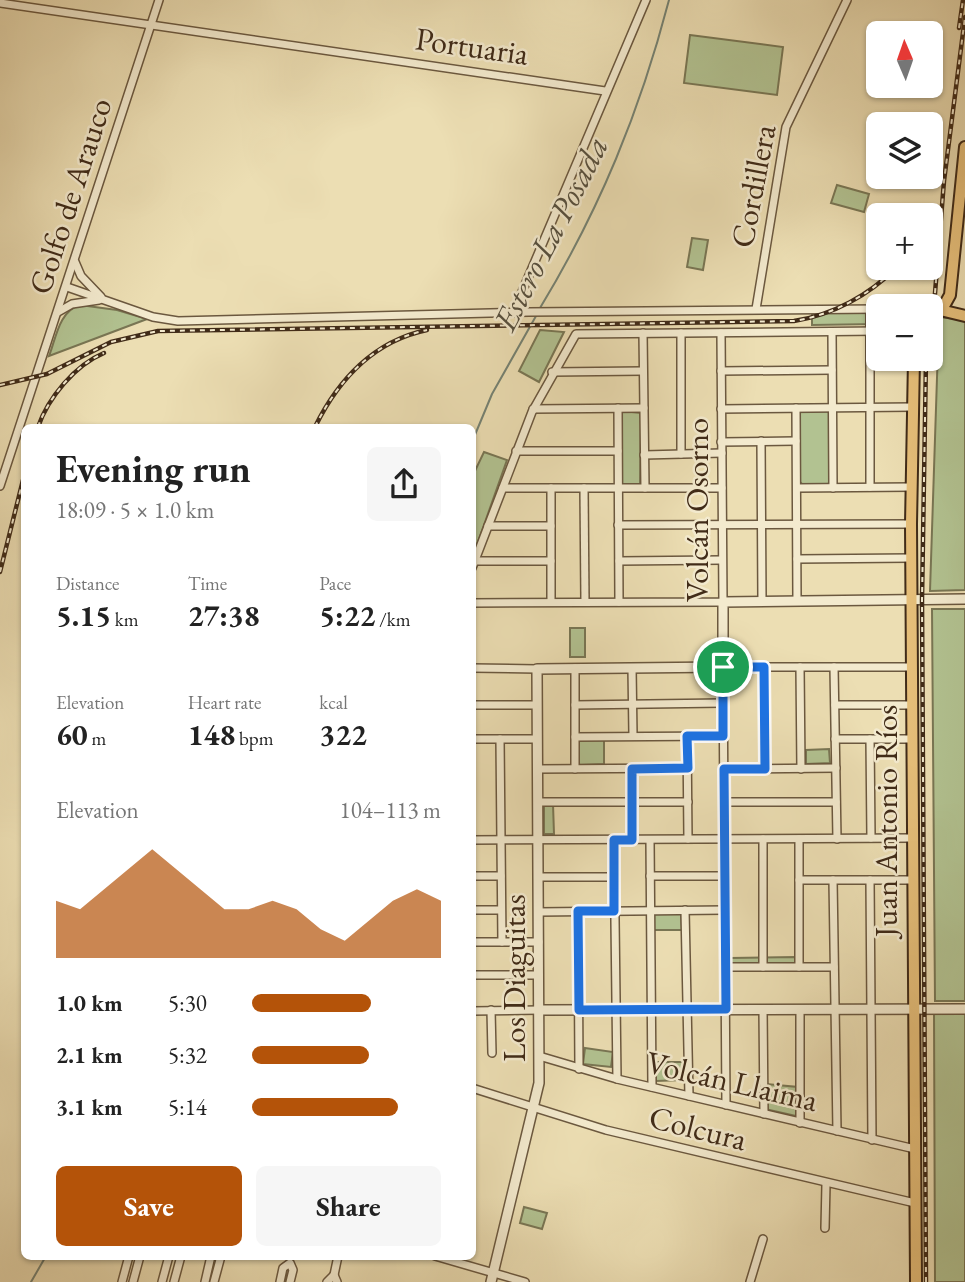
<!DOCTYPE html>
<html lang="en">
<head>
<meta charset="utf-8">
<style>
  body { margin:0; font-family:"EB Garamond",serif; background:#f6f6f6; color:#222; height:100vh; display:flex; flex-direction:column; font-size:26px; white-space:nowrap }
  * { box-sizing:border-box; margin:0 }
  p { font-size:23px; color:#767676 }
  .icon { flex:none; width:38px; height:38px; fill:none; stroke:currentColor; stroke-width:2; stroke-linecap:round; stroke-linejoin:round }
  .map { position:relative; flex:1; overflow:hidden }
  .panel { position:absolute; left:21px; top:424px; width:455px; height:836px; display:flex; flex-direction:column; background:#fff; border-radius:10px; box-shadow:0 2px 5px #0004 }
  .panel>* { flex:none }
  .needle { width:46px; rotate:358deg }
  .buttons { position:absolute; left:866px; top:21px; display:grid; gap:14px }
  .buttons a { display:grid; place-items:center; width:77px; height:77px; border-radius:10px; background:#fff; box-shadow:0 2px 5px #0004; font-size:35px }
  .pin { position:absolute; display:grid; place-items:center; width:60px; height:60px; color:#fff; margin:-30px; border:4px solid #fff; border-radius:50%; box-shadow:0 2px 7px #0007 }
  .round { display:grid; place-items:center; flex:none; width:74px; height:74px; border-radius:10px; background:#f6f6f6 }
  .overview { display:flex; align-items:center; justify-content:space-between; height:119px; padding:0 35px }
  h1 { font-size:38px; font-weight:700; line-height:52px }
  .metrics { display:grid; grid-template-columns:repeat(3,1fr); gap:10px; height:119px; padding:7px 35px }
  .metrics div { display:grid; align-content:center }
  .metrics b { font-size:30px; font-weight:700 }
  .metrics small { font-size:19px; font-weight:400 }
  .metrics p { font-size:19px }
  .chart { height:196px; padding:14px 35px }
  .chart p { display:flex; justify-content:space-between }
  .chart svg { width:100%; height:126px; margin-top:7px; fill:#b45309; opacity:.7 }
  .button { display:flex; gap:14px; margin-top:auto; padding:14px 35px }
  .button a { flex:1; height:80px; border-radius:10px; background:#b45309; color:#fff; font-size:28px; font-weight:700; line-height:80px; text-align:center }
  .button a+a { background:#f6f6f6; color:#222 }
  ul { padding:0 35px; list-style:none; font-size:23px }
  li { display:grid; grid-template-columns:112px 84px 1fr; align-items:center; height:52px }
  li i { height:18px; border-radius:9px; background:#b45309 }
  .map>svg:first-child { display:block }
</style>
</head>
<body>
<div class="map">
<svg width="965" height="1282" viewBox="0 0 965 1282">
  <rect width="100%" height="100%" fill="#ecdeb3"/>
  <filter id="stains"><feTurbulence type="fractalNoise" baseFrequency=".00286" numOctaves="4"/><feColorMatrix values="0 0 0 0 .2 0 0 0 0 .09 0 0 0 0 .02 0 0 0 .5 -.17"/></filter>
  <radialGradient id="worn" r=".72"><stop offset=".6" stop-color="#630" stop-opacity="0"/><stop offset="1" stop-color="#630" stop-opacity=".3"/></radialGradient>
  <g fill="#b2c291" stroke="#797654" stroke-width="2">
    <path d="M690,35L783,47L777,95L684,83Z"/>
    <path d="M837,185L869,194L864,212L831,203Z"/>
    <path d="M692,238L708,240L703,270L687,267Z"/>
    <path d="M80,305L117,310L147,319L49,356C56,338 59,311 80,305Z"/>
    <path d="M812,312H878V324L812,325Z"/>
    <path d="M939,317L965,320V590L930,591Z"/>
    <path d="M540,330L564,332L539,382L519,371Z"/>
    <path d="M800,410H827L829,413L830,482L827,485H803L799,481Z"/>
    <path d="M623,411L641,413L640,486L620,484L621,414Z"/>
    <path d="M484,452L507,460L473,556V475Z"/>
    <path d="M932,609H965V1001H935Z"/>
    <rect x="570" y="628" width="15" height="29"/>
    <path d="M582,738H604V764L580,765L577,762V742Z"/>
    <path d="M829,749L830,763L806,764V750Z"/>
    <path d="M544,804H553L554,834H544Z"/>
    <path d="M681,913L682,930H654V914Z"/>
    <path d="M796,957V964H731V958Z"/>
    <path d="M934,1011L965,1012V1282H935Z"/>
    <path d="M585,1048L613,1052L611,1067L583,1064Z"/>
    <path d="M655,1062H684V1080L656,1081Z"/>
    <path d="M766,1084L798,1087V1113L796,1116L765,1109Z"/>
    <path d="M524,1207L547,1213L542,1229L520,1223Z"/>
  </g>
  <g fill="none" stroke-linecap="round" stroke-linejoin="round">
    <g stroke="#758273" stroke-width="2">
      <path d="M540,308C600,209 640,111 669,0"/>
      <path d="M472,442L492,394L536,316"/>
      <path d="M31,1282L46,1256"/>
    </g>
    <defs>
      <g id="minor">
        <path d="M0,3L605,91"/>
        <path d="M75,262L81,276L101,297"/>
        <path d="M67,287L153,317L178,321L529,312L878,309"/>
        <path d="M756,309L786,127L847,0"/>
        <path d="M58,312L72,304L99,300"/>
        <path d="M513,313L646,0"/>
        <path d="M832,332L833,488"/>
        <path d="M643,333L645,488"/>
        <path d="M681,333V454"/>
        <path d="M721,371L832,370"/>
        <path d="M552,372L643,371"/>
        <path d="M618,408L619,602"/>
        <path d="M796,408L797,601"/>
        <path d="M533,409L644,408"/>
        <path d="M721,409L913,407"/>
        <path d="M761,441L762,601"/>
        <path d="M721,442L796,441"/>
        <path d="M516,451H618"/>
        <path d="M644,455L722,453"/>
        <path d="M0,486L159,0"/>
        <path d="M870,487V309"/>
        <path d="M503,488H722"/>
        <path d="M584,488L585,602"/>
        <path d="M797,488L911,487"/>
        <path d="M618,525L911,524"/>
        <path d="M488,526H551"/>
        <path d="M797,559L911,558"/>
        <path d="M475,561H551"/>
        <path d="M619,561L722,560"/>
        <path d="M472,568L532,412L576,334L878,331"/>
        <path d="M551,602V488"/>
        <path d="M472,603L723,602L721,333"/>
        <path d="M764,667L765,769"/>
        <path d="M800,667L801,769"/>
        <path d="M834,667L837,839"/>
        <path d="M472,668L537,669"/>
        <path d="M575,668V769"/>
        <path d="M632,668L633,736"/>
        <path d="M472,705H537"/>
        <path d="M575,705L723,703"/>
        <path d="M835,705H912"/>
        <path d="M687,736L688,839"/>
        <path d="M575,737L724,736"/>
        <path d="M472,739H537"/>
        <path d="M500,739L502,942"/>
        <path d="M835,739H912"/>
        <path d="M870,739L871,838"/>
        <path d="M537,769L688,768"/>
        <path d="M632,769V840"/>
        <path d="M724,769L836,768"/>
        <path d="M538,802H688"/>
        <path d="M724,802H836"/>
        <path d="M763,839V967"/>
        <path d="M799,839V967"/>
        <path d="M472,840L912,838"/>
        <path d="M614,840L617,1079"/>
        <path d="M650,840L652,1087"/>
        <path d="M472,876H501"/>
        <path d="M650,876H725"/>
        <path d="M538,877H614"/>
        <path d="M799,880H913"/>
        <path d="M833,880L837,1131"/>
        <path d="M870,880L872,1140"/>
        <path d="M472,910H501"/>
        <path d="M685,910L689,1096"/>
        <path d="M578,911L579,1069"/>
        <path d="M538,912L725,910"/>
        <path d="M472,942H539"/>
        <path d="M725,967H834"/>
        <path d="M472,975H539"/>
        <path d="M763,1009L764,1114"/>
        <path d="M800,1009V1123"/>
        <path d="M491,1010L492,1053"/>
        <path d="M472,1011L539,1010"/>
        <path d="M539,1056L617,1079L915,1149"/>
        <path d="M472,1088L606,1130L915,1203"/>
        <path d="M726,1105L723,667H912"/>
        <path d="M825,1228L826,1184"/>
        <path d="M435,1256L525,1282"/>
        <path d="M334,1275L338,1256"/>
        <path d="M122,1282L129,1256"/>
        <path d="M133,1282L140,1256"/>
        <path d="M162,1282L169,1256"/>
        <path d="M174,1282L181,1256"/>
        <path d="M205,1282L211,1256"/>
        <path d="M214,1282L221,1256"/>
        <path d="M280,1282L283,1268L290,1263L293,1270L290,1282"/>
        <path d="M327,1282L334,1275L337,1282"/>
        <path d="M750,1282L763,1239"/>
      </g>
      <g id="tertiary">
        <path d="M539,1010L965,1009"/>
        <path d="M491,1282L539,1083L537,669L723,667V602L965,599"/>
      </g>
      <g id="primary">
        <path d="M936,309L965,316"/>
        <path d="M931,312L945,304L950,295L965,147"/>
        <path d="M914,359L911,524L916,1282"/>
      </g>
    </defs>
    <use href="#minor" stroke="#6b583f" stroke-width="10"/>
    <use href="#tertiary" stroke="#6b583f" stroke-width="12"/>
    <use href="#primary" stroke="#402b18" stroke-width="14"/>
    <use href="#minor" stroke="#f3eace" stroke-width="7"/>
    <use href="#tertiary" stroke="#f3eace" stroke-width="9"/>
    <use href="#primary" stroke="#e6bf7a" stroke-width="10"/>
    <defs>
      <g id="rail">
        <path d="M959,28L963,0"/>
        <path d="M931,343L944,181L965,17"/>
        <path d="M0,385L47,374L111,342L158,331L794,321C833,315 869,295 896,268"/>
        <path d="M38,427C48,398 75,365 104,353"/>
        <path d="M315,427C338,380 374,341 427,330"/>
        <path d="M0,572L24,476"/>
        <path d="M926,1282L922,600L926,359"/>
      </g>
    </defs>
    <use href="#rail" stroke="#402b18" stroke-width="4.5"/>
    <use href="#rail" stroke="#f3eace" stroke-width="2" stroke-dasharray="5" stroke-linecap="butt"/>
  </g>
  <g fill="none" stroke-linecap="round" stroke-linejoin="round">
    <defs>
      <path id="route" d="M723,667H764L765,769H724L726,1009L579,1010L578,911H614V840H632V769L688,768L687,736H723Z"/>
    </defs>
    <use href="#route" stroke="#fff" stroke-width="14"/>
    <use href="#route" stroke="#1a73e8" stroke-width="9"/>
  </g>
  <g text-anchor="middle" stroke-width="5" stroke-linejoin="round" paint-order="stroke">
    <g font-size="32" fill="#402b18" stroke="#f3eace">
      <text transform="translate(472 46) rotate(8)" y="11">Portuaria</text>
      <text transform="translate(753 186) rotate(-79)" y="11">Cordillera</text>
      <text transform="translate(70 196) rotate(-72)" y="11">Golfo de Arauco</text>
      <text transform="translate(697 510) rotate(-90)" y="11">Volcán Osorno</text>
      <text transform="translate(886 821) rotate(-90)" y="11">Juan Antonio Ríos</text>
      <text transform="translate(514 978) rotate(-90)" y="11">Los Diaguitas</text>
      <text transform="translate(732 1081) rotate(13)" y="11">Volcán Llaima</text>
      <text transform="translate(698 1128) rotate(14)" y="11">Colcura</text>
    </g>
    <g font-size="33" font-style="italic" fill="#564f3e" stroke="#f3eace">
      <text transform="translate(550 233) rotate(-63)" y="12">Estero La Posada</text>
    </g>
  </g>
  <rect width="100%" height="100%" filter="url(#stains)"/>
  <rect width="100%" height="100%" fill="url(#worn)"/>
</svg>
<div class="buttons">
<a><svg class="needle" viewBox="-14 -14 28 28"><path d="M0-13l5 13h-10z" fill="#e53935"/><path d="M0 13l5-13h-10z" fill="#767676"/></svg></a>
<a><svg class="icon" aria-label="layers" viewBox="0 0 24 24"><path d="M12 4l9 5-9 5-9-5zM3 14l9 5 9-5"/></svg></a>
<a>+</a>
<a>−</a>
</div>
<div class="pin" style="left:723px;top:667px;background:#1e9e55"><svg class="icon" aria-label="arrive" viewBox="0 0 24 24"><path d="M6 21V4h12l-3 4 3 4H6"/></svg></div>
<section class="panel">
<div class="overview"><div><h1>Evening run</h1><p>18:09 · 5 × 1.0 km</p></div><a class="round"><svg class="icon" aria-label="share" viewBox="0 0 24 24"><path d="M12 15V3M7 8l5-5 5 5M5 13v7h14v-7"/></svg></a></div>
<div class="metrics">
<div><p>Distance</p><b>5.15<small> km</small></b></div>
<div><p>Time</p><b>27:38</b></div>
<div><p>Pace</p><b>5:22<small> /km</small></b></div>
</div>
<div class="metrics">
<div><p>Elevation</p><b>60<small> m</small></b></div>
<div><p>Heart rate</p><b>148<small> bpm</small></b></div>
<div><p>kcal</p><b>322</b></div>
</div>
<div class="chart"><p><span>Elevation</span>104–113 m</p>
<svg viewBox="0 0 160 44" preserveAspectRatio="none"><path d="M0 44V24L10 27L20 20L30 13L40 6L50 13L60 20L70 27L80 27L90 24L100 27L110 34L120 38L130 31L140 24L150 20L160 24V44z"/></svg>
</div>
<ul>
<li><b>1.0 km</b>5:30<i style="width:63%"></i></li>
<li><b>2.1 km</b>5:32<i style="width:62%"></i></li>
<li><b>3.1 km</b>5:14<i style="width:77%"></i></li>
</ul>
<div class="button"><a>Save</a><a>Share</a></div>
</section>
</div>
</body>
</html>
